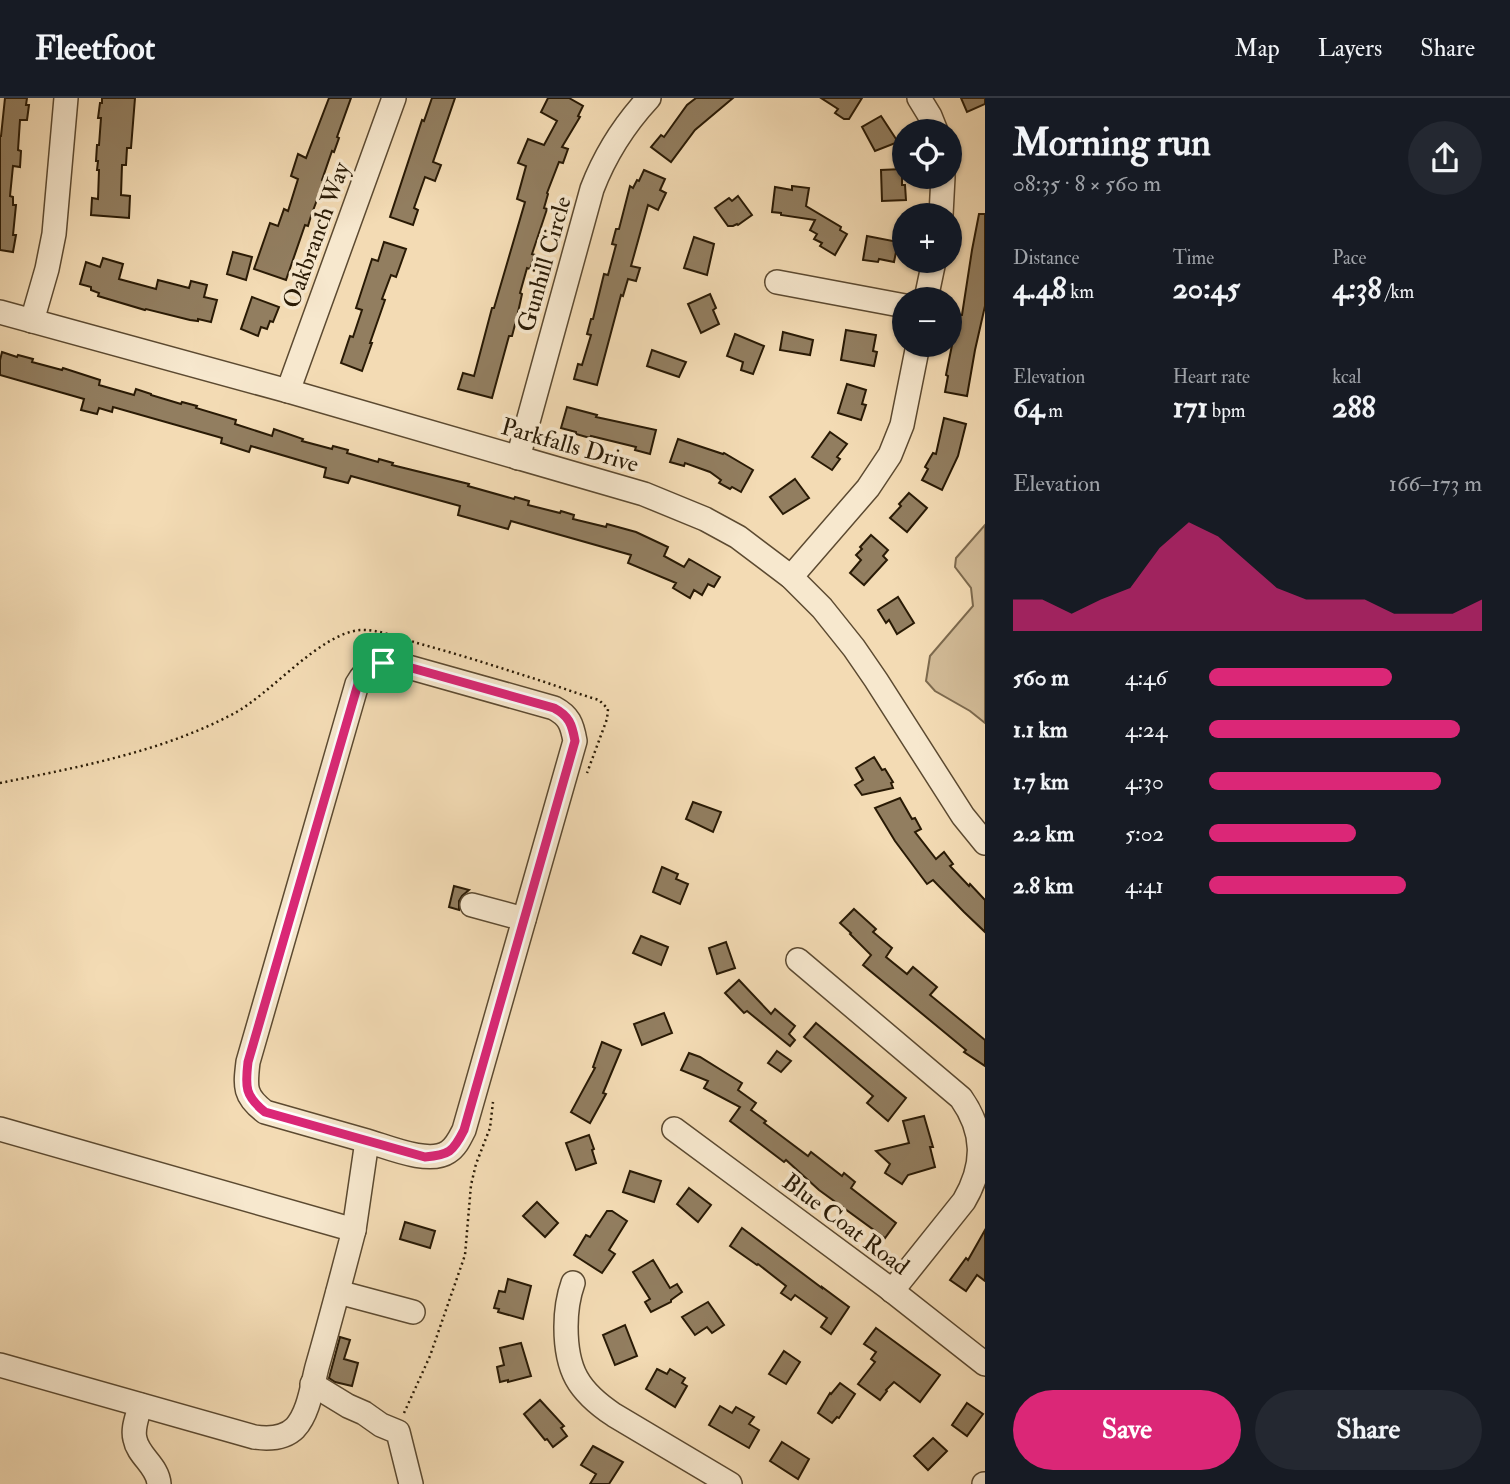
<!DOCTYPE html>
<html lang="en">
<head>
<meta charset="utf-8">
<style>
  body { margin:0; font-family:"IM FELL Double Pica",serif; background:#242831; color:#f1f3f6; height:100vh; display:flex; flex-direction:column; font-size:26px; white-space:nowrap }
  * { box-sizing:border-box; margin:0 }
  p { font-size:23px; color:#9ea1a6 }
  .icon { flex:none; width:38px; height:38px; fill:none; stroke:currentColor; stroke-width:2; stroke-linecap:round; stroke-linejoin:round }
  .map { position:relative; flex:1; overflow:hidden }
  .drawer { display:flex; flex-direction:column; background:#171b24; width:525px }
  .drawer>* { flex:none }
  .buttons { position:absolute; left:892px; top:21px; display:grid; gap:14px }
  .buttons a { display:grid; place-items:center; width:70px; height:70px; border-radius:50%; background:#171b24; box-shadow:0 2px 5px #0004; font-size:35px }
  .pin { position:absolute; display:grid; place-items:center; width:60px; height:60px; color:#fff; margin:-30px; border-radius:14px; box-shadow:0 4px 10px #0006 }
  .round { display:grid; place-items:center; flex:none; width:74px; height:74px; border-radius:37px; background:#242831 }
  .head { display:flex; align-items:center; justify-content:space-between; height:119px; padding:0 28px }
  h1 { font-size:38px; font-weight:700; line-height:52px }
  .stats { display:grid; grid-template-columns:repeat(3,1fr); gap:10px; height:119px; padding:7px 28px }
  .stats div { display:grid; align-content:center }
  .stats b { font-size:30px; font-weight:700 }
  .stats small { font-size:19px; font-weight:400 }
  .stats p { font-size:19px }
  .chart { height:196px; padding:14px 28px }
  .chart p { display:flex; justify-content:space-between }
  .chart svg { width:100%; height:126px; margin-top:7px; fill:#db2777; opacity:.7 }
  .button { display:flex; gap:14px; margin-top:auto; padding:14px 28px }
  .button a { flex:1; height:80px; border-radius:42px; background:#db2777; color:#fff; font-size:28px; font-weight:700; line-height:80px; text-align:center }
  .button a+a { background:#242831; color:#f1f3f6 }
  ul { padding:0 28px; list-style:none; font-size:23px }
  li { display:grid; grid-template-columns:112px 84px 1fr; align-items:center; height:52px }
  li i { height:18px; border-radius:9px; background:#db2777 }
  header { display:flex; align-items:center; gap:42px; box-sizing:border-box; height:98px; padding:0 35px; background:#171b24; border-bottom:2px solid #363941 }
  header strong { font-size:33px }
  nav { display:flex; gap:38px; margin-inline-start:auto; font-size:24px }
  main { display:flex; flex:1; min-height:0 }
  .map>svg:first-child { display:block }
</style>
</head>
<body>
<header>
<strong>Fleetfoot</strong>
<nav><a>Map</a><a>Layers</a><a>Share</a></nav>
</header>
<main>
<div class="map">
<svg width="985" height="1386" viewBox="0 0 985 1386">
  <rect width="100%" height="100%" fill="#f3dbb4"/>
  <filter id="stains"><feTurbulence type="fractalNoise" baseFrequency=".00286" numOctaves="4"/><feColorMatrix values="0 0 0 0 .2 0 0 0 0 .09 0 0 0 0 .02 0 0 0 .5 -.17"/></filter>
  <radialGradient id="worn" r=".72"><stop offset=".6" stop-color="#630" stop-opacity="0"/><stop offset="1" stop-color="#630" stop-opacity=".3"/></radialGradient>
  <path fill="#d1ba96" stroke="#7d6a4e" stroke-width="2" d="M985,427V625L970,613L935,593L926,583L930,558L973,508L971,490L955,469L956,460Z"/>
  <g fill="#927e60" stroke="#291a05" stroke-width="2">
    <path d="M5,0H27L26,7H29L27,22H20L18,52L21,53L20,69L13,68L10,98L13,99V107H16L13,137H16L13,154L0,152V38H1Z"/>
    <path d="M102,0H135L131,50H127L126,67H122L121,97L130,98L129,120L91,117L92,100L98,101L99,72H97L98,63H96L97,47H99L101,20H98L100,5H102Z"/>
    <path d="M329,0H351L337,39L339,40L334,54L332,53L322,82L324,83L311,118L308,128L305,127L286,182L254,171L270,125L278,128L284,111L288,113L298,81L291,78L298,56L306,60Z"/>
    <path d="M432,0H455L433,64L441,67L435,83L425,79L414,110L418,112L413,127L390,119L422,22L424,23Z"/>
    <path d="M548,0H569L583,8L578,18L580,19L562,49L568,51L563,65L559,64L547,95L548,96L544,110L547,111L532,156L535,157L530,171L527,170L520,195L522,196L517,219L512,238H509L492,300L458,291L463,275L474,278L492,210H494L525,104L517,101L526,68L518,65L528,41L544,47L557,23L541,14Z"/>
    <path d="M696,0H733L695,32L671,64L651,49L661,37L664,39L687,7Z"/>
    <path d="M821,0H862L849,21H844L835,15L838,11Z"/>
    <path d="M961,0H985V6L967,14Z"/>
    <path d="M881,18L898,44L875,53L862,29Z"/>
    <path d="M902,71V87H905L906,102L882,103L881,72Z"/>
    <path d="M644,72L665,81L660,92L666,95L658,112L648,107L631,168L640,170L636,183L628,181L623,198L621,197L597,287L574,281L578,266L582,267L591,237L587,236L591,221H593L604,176L608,177L616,147L612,146L616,131H619L630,88L633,90L637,82L639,83Z"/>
    <path d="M792,88L809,90L806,108L841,129L840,132L847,136L835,157L820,148L822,145L814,141L817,136L810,132L815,122L781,117V115L772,114L775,89L792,92Z"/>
    <path d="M738,98L752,117L738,127L737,126L733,128H728L715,110L729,100L732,103Z"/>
    <path d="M979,116H985V208L975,252L967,298L945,294L948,278L946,277L955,232L957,233L960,217H962L972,152Z"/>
    <path d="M867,138L898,144L894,164L879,161L878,164L863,162Z"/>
    <path d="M694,139L714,146L707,177L684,170Z"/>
    <path d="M384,144L406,151L396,179L391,177L382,201L385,202L370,245H372L362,273L341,265L350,238L353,239L362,212L356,210L372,161L378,163Z"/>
    <path d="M233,154L252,159L246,182L227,176Z"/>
    <path d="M103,160L123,166L119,181L156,191L158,182L189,190L191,183L207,187L204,199L217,202L211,224L198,221V223L190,222L146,211L145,212L98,198L99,195L91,192V189L80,186L86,164L100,169Z"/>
    <path d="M710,196L716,210L713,212L719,226L701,235L688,206Z"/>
    <path d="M252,199L279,209L273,224L270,223L267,231L261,229L258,238L241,231Z"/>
    <path d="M846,232L876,237L873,253L877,254L874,268L841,262Z"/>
    <path d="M783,234L813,242L810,257L780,252Z"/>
    <path d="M735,236L764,248L753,276L741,272L743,264L727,258Z"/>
    <path d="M652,252L686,264L679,279L647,268Z"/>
    <path d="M2,254L17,259L18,257L33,261L32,264L62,272L63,270L100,282L99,287L134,297L136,291L151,296V297L181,306L182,304L197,308L196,310L236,322L235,326L272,338L274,331L303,341L302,343L332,351L333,348L348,352L347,355L378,364L379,361L393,365L392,367L469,386L468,388L514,401L515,399L529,403L528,407L560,415L561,413L574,417L573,421L606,429L607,426L636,434L668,449L664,458L684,469L689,461L720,479L714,489L708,486L702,497L694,492L690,500L673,490L676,485L628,465L631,457L511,423L508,431L458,417L460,408L351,378L348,385L324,379L326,370L251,348L249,354L221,345L222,340L113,309L112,314L99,310L97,316L81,312L84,301L0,277V262Z"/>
    <path d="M847,286L866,292L862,306L866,307L861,322L838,315Z"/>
    <path d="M567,309L597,317L596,319L656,332L650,356L635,352L636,349L591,338L590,340L576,336V334L561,330Z"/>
    <path d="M944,320L966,326L958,358L942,392L922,382L928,371L925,369L933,355L936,356Z"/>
    <path d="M830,334L847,346L837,359L840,361L832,372L812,359Z"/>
    <path d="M678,341L723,356L724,355L753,372L741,394L732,389L730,391L719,385L721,382L710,374L685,365L684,368L670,364Z"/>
    <path d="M795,381L809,400L783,416L770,399Z"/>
    <path d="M909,395L927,410L907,434L890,420L901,408L899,406Z"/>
    <path d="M871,437L888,452L883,458L887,462L864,487L850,475L861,462L856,457L862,451L860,449Z"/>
    <path d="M898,499L914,525L897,536L889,522L886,525L878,512Z"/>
    <path d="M874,659L882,672L885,671L893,684L891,685L893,690L862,697L855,687L863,682L856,670Z"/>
    <path d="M900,700L912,721L915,720L921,731L915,734L936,761L944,754L953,766L950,768L969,788L970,786L985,802V834L964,814L933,782L927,786L895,743L875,710Z"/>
    <path d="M693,704L721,714L713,734L686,721Z"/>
    <path d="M662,769L678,776L676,781L688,786L680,806L653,794Z"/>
    <path d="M454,788L469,792L462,798L459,803V812L449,809Z"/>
    <path d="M854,811L876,831L873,834L892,850L886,859L907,876L913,869L937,889L930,897L985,942V968L964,954L966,952L863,867L871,857L850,836L851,835L840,825Z"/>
    <path d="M641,838L668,849L661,867L633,855Z"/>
    <path d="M726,844L735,870L717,876L709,850Z"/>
    <path d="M739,882L771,916L775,911L795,928L789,936L795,942L790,948L747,913L744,915L725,895Z"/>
    <path d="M664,915L672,935L642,947L634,926Z"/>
    <path d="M816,925L906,1000L888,1023L867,1005L873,998L804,939Z"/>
    <path d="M602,944L621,952L603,995L606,996L590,1025L571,1014L595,970L593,969Z"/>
    <path d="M777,953L791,963L781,974L768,965Z"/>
    <path d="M689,955L700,959L742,985L738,992L756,1005L751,1012L766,1023L764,1025L808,1058L811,1054L842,1078L844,1075L855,1084L851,1090L896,1125L885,1140L819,1092L786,1062L784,1064L730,1023L740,1009L704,990L708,983L681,972Z"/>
    <path d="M924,1018L933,1049H930L935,1069L908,1077L902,1086L885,1075L890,1066L876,1053L909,1045L903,1023Z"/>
    <path d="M589,1037L594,1051L592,1052L596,1065L576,1072L566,1045Z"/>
    <path d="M630,1073L661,1083L654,1104L623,1094Z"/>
    <path d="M689,1090L711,1107L698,1124L677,1106Z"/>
    <path d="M537,1104L558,1125L545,1139L523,1118Z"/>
    <path d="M607,1113H612L627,1123L609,1152L615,1156L602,1175L574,1157L586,1137L590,1139Z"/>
    <path d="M405,1124L435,1133L430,1150L400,1141Z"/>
    <path d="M742,1130L822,1190V1189L849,1209L831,1236L821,1229L827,1220L795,1197L791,1202L781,1195L786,1188L758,1166L757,1167L730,1148Z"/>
    <path d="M985,1132V1183L977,1177L966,1193L950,1182L966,1160L968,1162Z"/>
    <path d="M653,1162L670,1190L677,1186L682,1194L671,1202V1204L651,1214L645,1204L650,1201L633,1174Z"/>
    <path d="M508,1181L531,1188L523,1221L498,1214L499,1211L494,1210L499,1193L505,1194Z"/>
    <path d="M708,1204L724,1227L712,1235L707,1229L695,1237L682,1219Z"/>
    <path d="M625,1227L637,1258L615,1267L603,1237Z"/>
    <path d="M876,1230L940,1277L920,1304L894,1284L886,1292L887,1293L880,1302L858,1286L875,1264L871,1261L876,1254L864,1246Z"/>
    <path d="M340,1239L350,1242L344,1261L358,1265L352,1288L335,1284L329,1280Z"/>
    <path d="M521,1245L531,1278L508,1284V1282L500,1284L497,1269L504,1267L500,1250Z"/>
    <path d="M784,1253L800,1264L786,1286L769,1276Z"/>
    <path d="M657,1271L667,1276L670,1271L685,1280L682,1285L687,1288L675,1309L646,1291Z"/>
    <path d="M840,1285L855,1296L839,1320L837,1319L832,1325L818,1315L830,1295L831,1296Z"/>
    <path d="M540,1302L564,1328L561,1330L567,1338L553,1349L547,1341L545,1342L524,1316Z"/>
    <path d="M967,1305L983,1316L967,1338L952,1327Z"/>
    <path d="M720,1308L732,1315L736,1309L754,1319L749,1326L759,1332L749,1350L709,1327Z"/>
    <path d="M933,1340L947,1353L928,1372L914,1358Z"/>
    <path d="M782,1344L809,1361L798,1381L770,1363Z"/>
    <path d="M593,1348L623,1364L609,1386H590L596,1376L581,1367Z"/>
  </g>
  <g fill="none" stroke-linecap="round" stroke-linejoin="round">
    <defs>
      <g id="minor">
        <path d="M919,0L930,18L936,33"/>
        <path d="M941,117L943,79"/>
        <path d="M777,184L905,208"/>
        <path d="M926,201L934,163"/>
        <path d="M0,214L288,293L644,396L705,421L738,439L791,479L822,510L854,550L876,582L963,718L985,745"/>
        <path d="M32,223L47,171L54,136L66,0"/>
        <path d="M288,293L394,0"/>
        <path d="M518,360L592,91C605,57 624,27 649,0"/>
        <path d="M791,479L868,390L890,357L902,327L918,247"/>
        <path d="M472,807L524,821"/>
        <path d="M798,862L961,1000C985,1034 985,1067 964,1103L892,1193"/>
        <path d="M0,1031L354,1132C342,1178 330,1224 317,1269C312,1288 309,1315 295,1330C284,1341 268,1341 254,1339L0,1267"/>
        <path d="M674,1031L886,1188L985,1266"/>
        <path d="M354,1132L367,1043C388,1049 429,1067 448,1054C456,1049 460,1040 464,1032L575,643C572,626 569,618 554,610L394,565C376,564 366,570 357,586L248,964C245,989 244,998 265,1014L367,1043"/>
        <path d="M573,1185C568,1199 566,1214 566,1229C566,1272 578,1293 614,1317L730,1386"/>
        <path d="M338,1194L413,1214"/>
        <path d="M312,1286L348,1308L364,1315L381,1327L398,1334L411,1386"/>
        <path d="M140,1307C138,1318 132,1330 135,1341C138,1358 158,1368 159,1386"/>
        <path d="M984,1386H985"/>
      </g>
    </defs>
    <use href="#minor" stroke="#5c4a31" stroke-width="26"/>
    <g stroke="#291a05" stroke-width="2.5" stroke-dasharray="2 3.5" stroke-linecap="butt">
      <path d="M0,685C79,669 161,654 233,616C271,596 319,536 360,532C378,531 400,540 417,545C454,555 492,567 529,579C552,586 575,595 599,602L608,611L607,621L587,675"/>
      <path d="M404,1315L430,1258L465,1157L471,1087L476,1066L490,1030L493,1004"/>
    </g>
    <use href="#minor" stroke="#f7e8ce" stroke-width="23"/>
  </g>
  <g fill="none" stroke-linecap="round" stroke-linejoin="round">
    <defs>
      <path id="route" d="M383,565H394L554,610C569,618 572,626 575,643L464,1032C453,1054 449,1057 425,1059L265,1014C245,998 245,989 248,964L358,586C364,574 370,569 383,565Z"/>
    </defs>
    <use href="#route" stroke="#fff" stroke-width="14"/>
    <use href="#route" stroke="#db2777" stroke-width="9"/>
  </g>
  <g text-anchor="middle" stroke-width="7" stroke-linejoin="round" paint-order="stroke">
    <g font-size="24" fill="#291a05" stroke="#f7e8ce">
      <text transform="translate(316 137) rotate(-70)" y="8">Oakbranch Way</text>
      <text transform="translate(544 166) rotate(-74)" y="8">Gunhill Circle</text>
      <text transform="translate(570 347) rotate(16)" y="8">Parkfalls Drive</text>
      <text transform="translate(846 1126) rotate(37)" y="8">Blue Coat Road</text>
    </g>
  </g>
  <rect width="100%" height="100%" filter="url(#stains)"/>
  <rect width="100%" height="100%" fill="url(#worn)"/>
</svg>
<div class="buttons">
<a><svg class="icon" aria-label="locate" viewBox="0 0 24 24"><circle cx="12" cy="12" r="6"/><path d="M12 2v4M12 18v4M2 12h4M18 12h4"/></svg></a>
<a>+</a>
<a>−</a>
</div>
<div class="pin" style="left:383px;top:565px;background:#1e9e55"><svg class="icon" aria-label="arrive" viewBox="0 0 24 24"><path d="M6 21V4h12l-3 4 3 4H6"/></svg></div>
</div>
<section class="drawer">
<div class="head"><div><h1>Morning run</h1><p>08:35 · 8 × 560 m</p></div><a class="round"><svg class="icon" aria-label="share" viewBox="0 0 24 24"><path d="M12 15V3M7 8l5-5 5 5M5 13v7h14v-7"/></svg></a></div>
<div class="stats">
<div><p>Distance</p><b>4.48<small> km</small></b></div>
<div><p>Time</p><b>20:45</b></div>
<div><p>Pace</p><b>4:38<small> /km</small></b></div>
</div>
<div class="stats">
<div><p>Elevation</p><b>64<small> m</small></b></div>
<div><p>Heart rate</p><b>171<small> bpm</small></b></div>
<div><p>kcal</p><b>288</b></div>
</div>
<div class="chart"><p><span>Elevation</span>166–173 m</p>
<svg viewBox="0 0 160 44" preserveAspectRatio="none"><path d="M0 44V33L10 33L20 38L30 33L40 29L50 15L60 6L70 11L80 20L90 29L100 33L110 33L120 33L130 38L140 38L150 38L160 33V44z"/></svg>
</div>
<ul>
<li><b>560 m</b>4:46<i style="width:67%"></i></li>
<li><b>1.1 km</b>4:24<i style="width:92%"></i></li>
<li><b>1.7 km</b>4:30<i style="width:85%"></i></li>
<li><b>2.2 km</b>5:02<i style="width:54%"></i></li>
<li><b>2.8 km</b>4:41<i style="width:72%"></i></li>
</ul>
<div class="button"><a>Save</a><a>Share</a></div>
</section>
</main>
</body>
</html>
